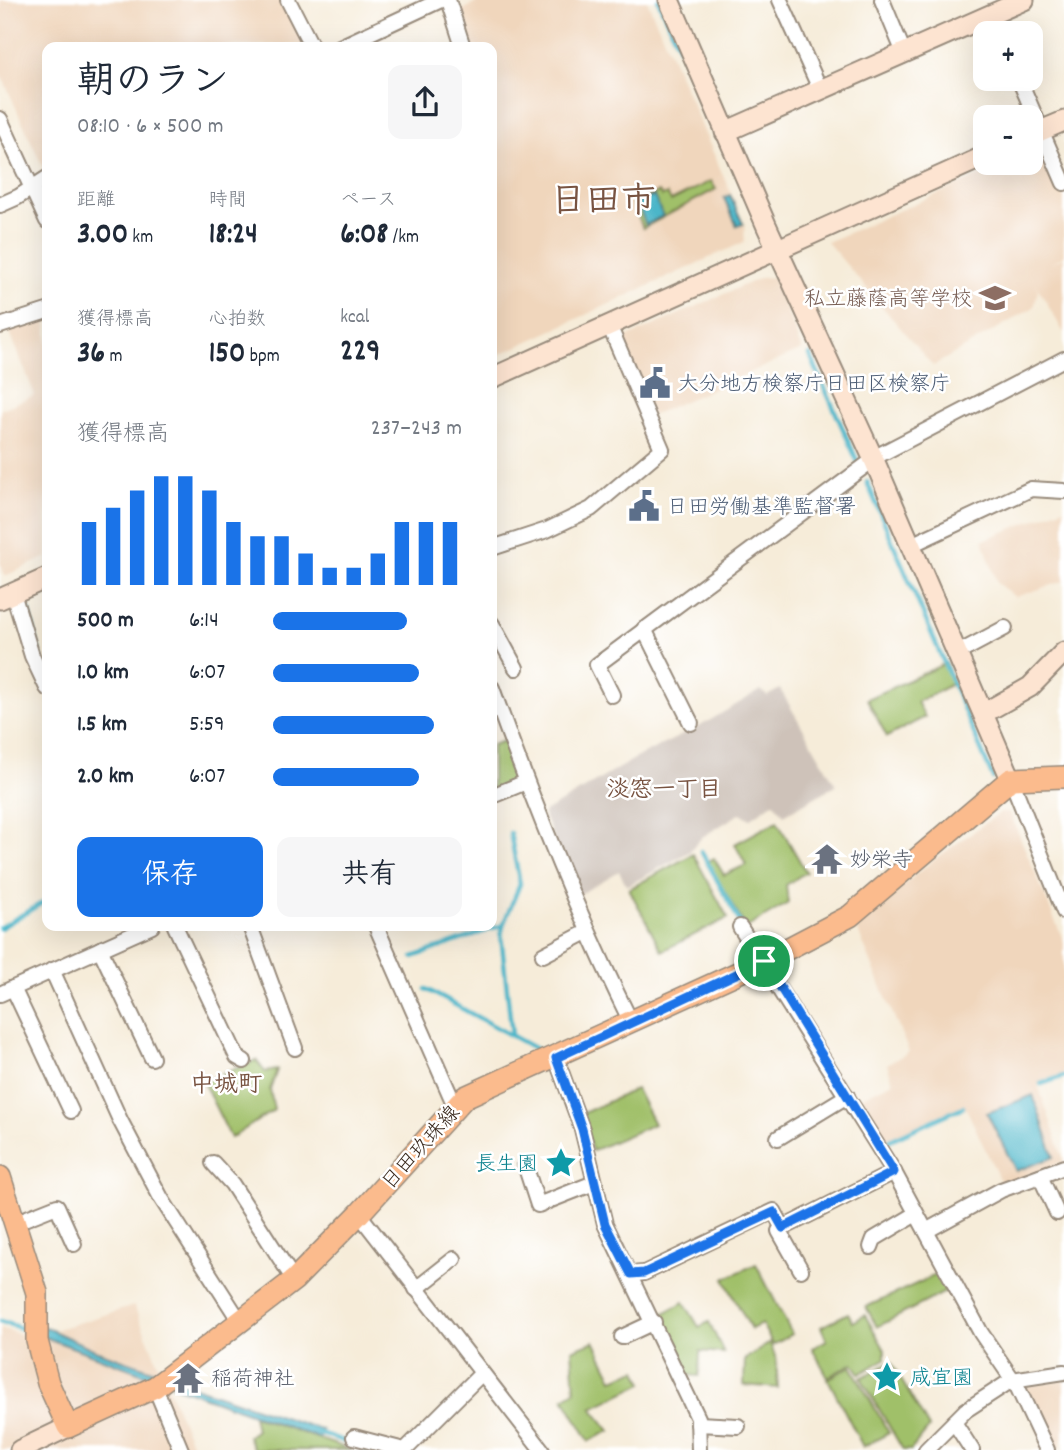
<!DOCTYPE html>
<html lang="ja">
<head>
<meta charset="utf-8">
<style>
  body { margin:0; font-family:Dekko,"Klee One",sans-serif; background:#f6f6f7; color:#1f2937; height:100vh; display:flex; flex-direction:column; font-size:26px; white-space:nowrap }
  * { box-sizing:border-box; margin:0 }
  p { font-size:23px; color:#747a83 }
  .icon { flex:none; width:38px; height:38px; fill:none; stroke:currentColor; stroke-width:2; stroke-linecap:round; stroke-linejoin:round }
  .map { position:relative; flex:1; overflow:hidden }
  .panel { position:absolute; left:42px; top:42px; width:455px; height:889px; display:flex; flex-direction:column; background:#fff; border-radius:14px; box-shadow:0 7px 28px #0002 }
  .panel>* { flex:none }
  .buttons { position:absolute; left:973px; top:21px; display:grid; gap:14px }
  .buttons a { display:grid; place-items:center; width:70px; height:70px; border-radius:14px; background:#fff; box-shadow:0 7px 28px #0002; font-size:35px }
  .pin { position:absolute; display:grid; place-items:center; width:60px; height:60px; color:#fff; margin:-30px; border:4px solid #fff; border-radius:50%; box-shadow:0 2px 7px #0007 }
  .round { display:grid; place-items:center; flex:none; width:74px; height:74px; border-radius:14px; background:#f6f6f7 }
  .head { display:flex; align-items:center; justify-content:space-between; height:119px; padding:0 35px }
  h1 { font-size:38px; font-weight:700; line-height:52px }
  .stats { display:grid; grid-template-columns:repeat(3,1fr); gap:10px; height:119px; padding:7px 35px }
  .stats div { display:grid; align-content:center }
  .stats b { font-size:30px; font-weight:700 }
  .stats small { font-size:19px; font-weight:400 }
  .stats p { font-size:19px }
  .chart { height:196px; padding:14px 35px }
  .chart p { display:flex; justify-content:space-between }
  .chart svg { width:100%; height:126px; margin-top:7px; stroke:#1a73e8; stroke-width:6 }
  .button { display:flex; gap:14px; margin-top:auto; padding:14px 35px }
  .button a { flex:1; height:80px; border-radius:14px; background:#1a73e8; color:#fff; font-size:28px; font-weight:700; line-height:80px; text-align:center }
  .button a+a { background:#f6f6f7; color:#1f2937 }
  ul { padding:0 35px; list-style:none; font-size:23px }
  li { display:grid; grid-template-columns:112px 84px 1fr; align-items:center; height:52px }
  li i { height:18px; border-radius:9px; background:#1a73e8 }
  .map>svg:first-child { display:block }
</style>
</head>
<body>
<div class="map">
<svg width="1064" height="1450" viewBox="0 0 1064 1450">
  <rect width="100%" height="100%" fill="#fff"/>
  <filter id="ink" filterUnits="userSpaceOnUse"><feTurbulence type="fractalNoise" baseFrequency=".0143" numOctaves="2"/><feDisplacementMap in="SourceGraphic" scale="14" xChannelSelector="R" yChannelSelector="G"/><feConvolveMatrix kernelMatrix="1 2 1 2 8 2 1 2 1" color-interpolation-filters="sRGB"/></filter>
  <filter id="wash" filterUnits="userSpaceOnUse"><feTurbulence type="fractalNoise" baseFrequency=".00686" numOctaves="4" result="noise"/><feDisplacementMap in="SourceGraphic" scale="28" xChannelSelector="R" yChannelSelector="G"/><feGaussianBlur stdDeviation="1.57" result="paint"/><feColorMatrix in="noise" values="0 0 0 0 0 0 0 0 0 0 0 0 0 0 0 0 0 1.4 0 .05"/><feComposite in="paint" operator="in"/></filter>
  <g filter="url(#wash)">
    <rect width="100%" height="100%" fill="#f6ecd9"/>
    <g fill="#f0d6bc">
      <path d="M0,0H285L305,45L47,47V168L44,170L0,72Z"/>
      <path d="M480,0H647L745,226L744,242L492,358V47H469L458,13Z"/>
      <path d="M1042,148L1064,196V255L1050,264L1064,257V333L1035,283L1038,290L1034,307L933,366L827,242L1008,163H1031V153Z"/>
      <path d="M774,277L802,350L652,415L621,340L760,278Z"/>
      <path d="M47,317V557L5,576L0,564V410L35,395L9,330Z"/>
      <path d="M1064,508V581L1015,597L997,583L983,540Z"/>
      <path d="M1001,812L1010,813L1064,942V1075L1038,1085L1064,1161L1002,1185L966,1108L882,1143L856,1100L893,1082L887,1064L909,1052L855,924L935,859Z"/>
      <path d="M134,1306L194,1450H0V1328L31,1337Z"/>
      <path d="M1064,1380V1436L1058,1450H1050L1021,1387Z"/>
    </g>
    <path fill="#cec2b9" d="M780,689L836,785L784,815L774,802L750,819L741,813L702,837L689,852L627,886L619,871L577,896L543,813L641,755L697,728L761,690L767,696Z"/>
    <g fill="#a0c069" stroke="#6e7544" stroke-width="2">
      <path d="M711,181L716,189L643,228L632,203L659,192L662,196L667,194L671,201Z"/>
      <path d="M946,663L954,683L917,702L925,717L887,737L867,699Z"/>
      <path d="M504,741L519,779L492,791V745Z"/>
      <path d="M777,821L806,872L786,885L788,903L746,928L707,862L714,858L724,875L746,865L735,844Z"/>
      <path d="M693,854L728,918L662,951L629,889Z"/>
      <path d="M256,1060L265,1072L277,1070L270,1090L274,1110L231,1138L203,1082Z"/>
      <path d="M636,1089L654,1124L592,1151L581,1114Z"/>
      <path d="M756,1264L792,1334L773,1345L762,1324L751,1329L724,1279Z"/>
      <path d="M942,1272L951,1289L877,1327L866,1307Z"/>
      <path d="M684,1302L699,1327L709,1322L724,1353L700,1351L699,1376L687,1375L659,1316Z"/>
      <path d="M848,1313L853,1322L865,1315L885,1350V1359L860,1374L853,1363L828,1377L812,1348L827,1340L821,1327Z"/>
      <path d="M594,1341L613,1379L637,1370L643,1383L592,1408L610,1431L589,1441L564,1398L575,1391L572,1350Z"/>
      <path d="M770,1343L776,1359L778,1388L744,1385L745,1359Z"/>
      <path d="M891,1362L929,1428L911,1450H903L861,1378Z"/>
      <path d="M851,1366L889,1433L863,1447L828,1379Z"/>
      <path d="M253,1416L351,1450H254L248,1436L256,1430Z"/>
    </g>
    <g fill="#4cb6c9" stroke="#447074" stroke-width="2">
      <path d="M730,195L743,224L737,226L724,198Z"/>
      <path d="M654,196L663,216L646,225L637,203Z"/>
      <path d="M1033,1095L1054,1157L1016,1171L987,1113Z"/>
      <path d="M40,1325L95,1350L158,1372L151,1377L39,1335Z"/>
      <path d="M177,1381L322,1430L319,1438L172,1385Z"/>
    </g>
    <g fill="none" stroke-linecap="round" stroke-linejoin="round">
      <g stroke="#4cb6c9" stroke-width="4.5">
        <path d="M658,0L679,47"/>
        <path d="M810,355L860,467"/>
        <path d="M867,482L993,778"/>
        <path d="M29,610L41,660"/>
        <path d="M701,851L741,924"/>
        <path d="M503,926L501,935L512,1035"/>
        <path d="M0,928L47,900"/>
        <path d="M413,957L503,925L520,884L510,833"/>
        <path d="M426,989L545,1054"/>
        <path d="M1041,1084L1064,1076"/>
        <path d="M881,1144L963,1107"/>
        <path d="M0,1321L29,1331"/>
        <path d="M317,1432L369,1450"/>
      </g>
    </g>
  </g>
  <g filter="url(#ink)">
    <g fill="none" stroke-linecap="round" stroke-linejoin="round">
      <defs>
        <g id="street">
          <path d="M288,0L312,47"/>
          <path d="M448,0L463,47"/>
          <path d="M780,0L820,89"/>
          <path d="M882,0L904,53"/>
          <path d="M991,15L999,33"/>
          <path d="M340,47L441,0"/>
          <path d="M1019,79L1064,183"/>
          <path d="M0,119L47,221"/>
          <path d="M0,205L18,197L47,178"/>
          <path d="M0,326L47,311"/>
          <path d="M911,545L1031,489L1064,491"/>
          <path d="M492,548L547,530L591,509L662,449L609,325"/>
          <path d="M13,593L32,656L47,688"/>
          <path d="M492,624L516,668"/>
          <path d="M644,629L691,723"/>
          <path d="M958,653L1005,628"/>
          <path d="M492,688C533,802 577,914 631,1022"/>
          <path d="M612,695L597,665L881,454L1064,359"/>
          <path d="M1011,779L1064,912"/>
          <path d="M492,796L526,782"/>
          <path d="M175,926L237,1057L244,1061"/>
          <path d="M250,926L295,1048"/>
          <path d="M376,926L455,1106"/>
          <path d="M740,927L894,1172L981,1333L1017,1386L1047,1450"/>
          <path d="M100,949L152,1058"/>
          <path d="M543,955L587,932"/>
          <path d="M52,970L120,1120L161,1198L241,1323"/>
          <path d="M13,988L71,1111"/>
          <path d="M0,994L152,926"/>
          <path d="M556,1058L582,1129L605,1224L698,1418L699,1450"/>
          <path d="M778,1138L847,1096"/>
          <path d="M213,1163L232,1184L294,1280"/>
          <path d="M525,1165L538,1205L594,1183"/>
          <path d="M1040,1176L1057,1213"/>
          <path d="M359,1214L542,1450"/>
          <path d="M14,1223L57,1206L74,1244"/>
          <path d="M783,1228L779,1231L801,1270"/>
          <path d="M926,1231L1001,1190L1064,1167"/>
          <path d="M871,1247L874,1239L916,1214"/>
          <path d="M631,1274L644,1273L774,1211L783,1228L894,1172"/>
          <path d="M416,1289L454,1259"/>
          <path d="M622,1337L654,1322"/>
          <path d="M155,1387L181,1450"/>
          <path d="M954,1422L972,1450"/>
          <path d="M698,1424L738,1426"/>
          <path d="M354,1437L404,1450"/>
          <path d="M405,1450L482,1373"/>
          <path d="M926,1450L966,1410L1012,1380L1064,1372"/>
        </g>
        <g id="secondary">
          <path d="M669,0L767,227L874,460L1011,779"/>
          <path d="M725,132L1024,0"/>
          <path d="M1031,135L1064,121"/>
          <path d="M492,378L985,156"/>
          <path d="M0,599L47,578"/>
          <path d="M984,713L1030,687L1064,652"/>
          <path d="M20,1450L68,1427"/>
        </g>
        <path id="primary" d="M0,1177L37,1293V1341L48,1383L68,1427L155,1387L294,1280L359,1214L465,1097L766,960L850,916L1011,779L1064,777"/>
      </defs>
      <use href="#street" stroke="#988b7c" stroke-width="18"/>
      <use href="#secondary" stroke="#988b7c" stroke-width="23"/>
      <use href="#primary" stroke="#988b7c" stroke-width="24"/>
      <use href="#street" stroke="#fff" stroke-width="14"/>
      <use href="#secondary" stroke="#fde4d1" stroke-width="19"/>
      <use href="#primary" stroke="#fbbb8d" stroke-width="21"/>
    </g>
  </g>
  <g fill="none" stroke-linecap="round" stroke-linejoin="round" filter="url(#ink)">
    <defs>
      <path id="route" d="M764,961L894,1172L783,1228L774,1212L644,1273L631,1274L605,1224L582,1129L556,1058Z"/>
    </defs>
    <use href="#route" stroke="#fff" stroke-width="14"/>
    <use href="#route" stroke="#1a73e8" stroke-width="9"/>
  </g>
  <defs>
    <symbol id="school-bare" viewBox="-9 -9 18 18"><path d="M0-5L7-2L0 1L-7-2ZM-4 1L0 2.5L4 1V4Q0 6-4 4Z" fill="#8d6e63" stroke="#fff" stroke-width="2.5" paint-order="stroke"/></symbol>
    <symbol id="civic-bare" viewBox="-9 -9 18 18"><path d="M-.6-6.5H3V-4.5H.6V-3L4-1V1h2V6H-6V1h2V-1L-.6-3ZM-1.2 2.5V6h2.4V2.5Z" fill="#5c6f8a" stroke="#fff" stroke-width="2.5" paint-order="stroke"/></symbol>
    <symbol id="temple-bare" viewBox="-9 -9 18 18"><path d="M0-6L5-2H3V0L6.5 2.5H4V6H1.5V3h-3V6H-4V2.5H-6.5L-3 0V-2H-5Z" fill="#6b7280" stroke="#fff" stroke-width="2.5" paint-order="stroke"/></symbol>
    <symbol id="sight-bare" viewBox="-9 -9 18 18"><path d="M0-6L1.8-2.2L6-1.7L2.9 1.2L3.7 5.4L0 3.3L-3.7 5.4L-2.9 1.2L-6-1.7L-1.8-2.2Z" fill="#0f9aa8" stroke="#fff" stroke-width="2.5" paint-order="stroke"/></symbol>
  </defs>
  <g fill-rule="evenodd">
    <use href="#school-bare" x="973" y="276" width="44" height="44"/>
    <use href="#civic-bare" x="633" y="361" width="44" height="44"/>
    <use href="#civic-bare" x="622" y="484" width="44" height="44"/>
    <use href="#temple-bare" x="805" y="837" width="44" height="44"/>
    <use href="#sight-bare" x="539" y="1141" width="44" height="44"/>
    <use href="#sight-bare" x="865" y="1355" width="44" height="44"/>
    <use href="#temple-bare" x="166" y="1356" width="44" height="44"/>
  </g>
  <g text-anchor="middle" stroke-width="5" stroke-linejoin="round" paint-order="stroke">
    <g font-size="21" fill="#785e54" stroke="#fff" text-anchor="end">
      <text x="972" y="305">私立藤蔭高等学校</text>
    </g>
    <g font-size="21" fill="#4e5e75" stroke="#fff" text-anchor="start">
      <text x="678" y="390">大分地方検察庁日田区検察庁</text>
      <text x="667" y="513">日田労働基準監督署</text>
    </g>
    <g font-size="21" fill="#5b616d" stroke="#fff" text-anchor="start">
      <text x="850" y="866">妙栄寺</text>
      <text x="211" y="1385">稲荷神社</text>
    </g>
    <g font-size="21" fill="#3b2a1e" stroke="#fff">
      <text transform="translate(420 1147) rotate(-48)" y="7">日田玖珠線</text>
    </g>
    <g font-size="21" fill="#0d838f" stroke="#fff" text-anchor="end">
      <text x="538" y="1170">長生園</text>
      <text x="910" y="1384" text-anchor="start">咸宜園</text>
    </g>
    <g font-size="23" font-weight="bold" fill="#785341" stroke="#fff">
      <text x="664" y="796">淡窓一丁目</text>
    </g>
    <g font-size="24" font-weight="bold" fill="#785341" stroke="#fff">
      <text x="226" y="1091">中城町</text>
    </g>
    <g font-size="35" font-weight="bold" fill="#785341" stroke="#fff">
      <text x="603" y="211">日田市</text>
    </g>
  </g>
</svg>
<div class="buttons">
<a>+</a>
<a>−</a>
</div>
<div class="pin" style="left:764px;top:961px;background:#1e9e55"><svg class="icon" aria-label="arrive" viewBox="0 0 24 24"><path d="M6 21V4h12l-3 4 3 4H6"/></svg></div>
<section class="panel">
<div class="head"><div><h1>朝のラン</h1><p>08:10 · 6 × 500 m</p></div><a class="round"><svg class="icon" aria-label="share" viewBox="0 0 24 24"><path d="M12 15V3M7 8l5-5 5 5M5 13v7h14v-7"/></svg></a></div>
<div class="stats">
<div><p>距離</p><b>3.00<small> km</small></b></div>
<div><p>時間</p><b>18:24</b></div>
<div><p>ペース</p><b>6:08<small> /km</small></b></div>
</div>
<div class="stats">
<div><p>獲得標高</p><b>36<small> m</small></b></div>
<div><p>心拍数</p><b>150<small> bpm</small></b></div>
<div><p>kcal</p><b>229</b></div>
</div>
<div class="chart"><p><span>獲得標高</span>237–243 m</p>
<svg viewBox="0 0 160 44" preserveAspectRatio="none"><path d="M5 44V22M15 44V17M25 44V11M35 44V6M45 44V6M55 44V11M65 44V22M75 44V27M85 44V27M95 44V33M105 44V38M115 44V38M125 44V33M135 44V22M145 44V22M155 44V22"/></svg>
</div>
<ul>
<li><b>500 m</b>6:14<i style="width:71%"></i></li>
<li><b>1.0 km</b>6:07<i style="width:77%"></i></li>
<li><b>1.5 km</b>5:59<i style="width:85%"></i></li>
<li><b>2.0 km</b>6:07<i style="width:77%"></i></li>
</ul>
<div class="button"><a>保存</a><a>共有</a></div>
</section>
</div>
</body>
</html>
